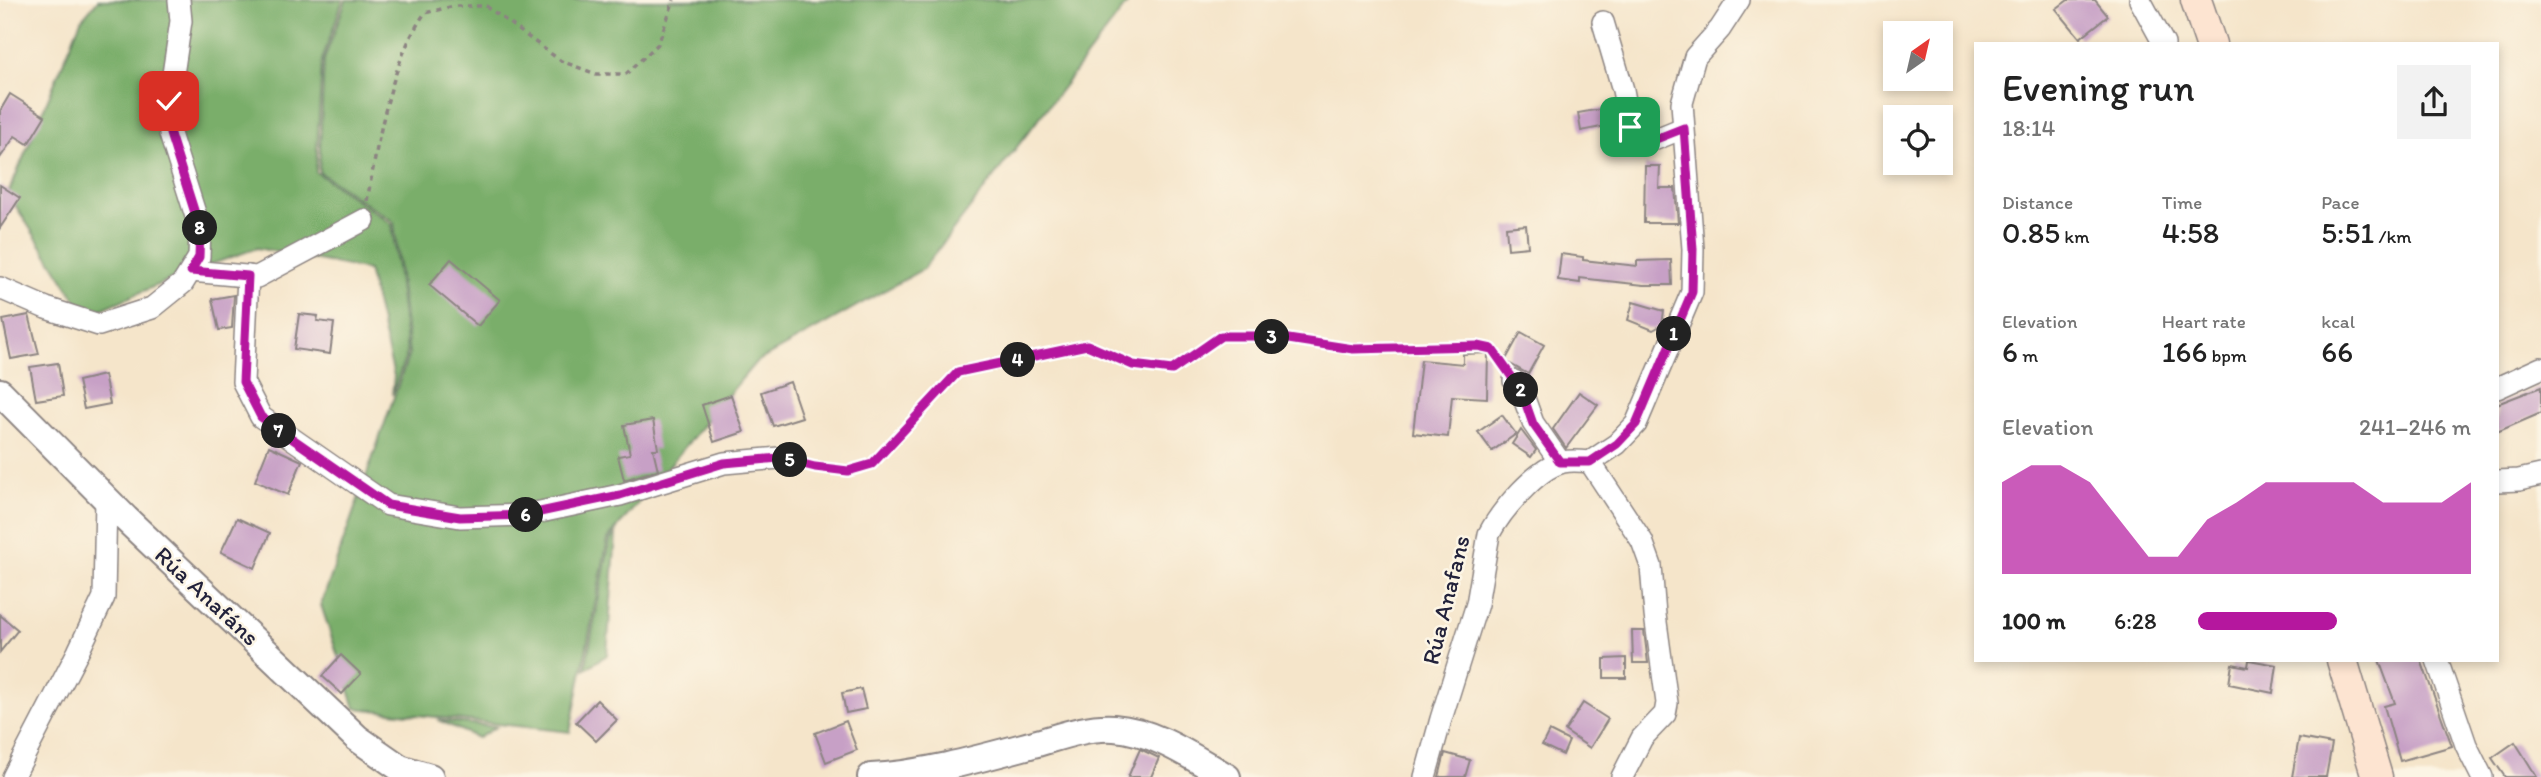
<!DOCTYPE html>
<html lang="en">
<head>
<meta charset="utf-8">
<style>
  body { margin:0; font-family:Itim,sans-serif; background:#f2f2f2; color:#222; height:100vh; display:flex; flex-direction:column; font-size:26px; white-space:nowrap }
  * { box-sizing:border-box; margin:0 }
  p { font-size:23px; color:#767676 }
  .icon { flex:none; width:38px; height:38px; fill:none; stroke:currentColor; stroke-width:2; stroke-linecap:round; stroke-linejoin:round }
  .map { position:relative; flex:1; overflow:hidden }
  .panel { position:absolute; left:1974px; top:42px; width:525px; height:620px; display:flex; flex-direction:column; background:#fff; border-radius:0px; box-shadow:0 4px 10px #0003 }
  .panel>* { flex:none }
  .needle { width:46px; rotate:34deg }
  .controls { position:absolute; left:1883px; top:21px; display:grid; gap:14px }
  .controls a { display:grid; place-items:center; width:70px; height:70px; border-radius:0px; background:#fff; box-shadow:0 4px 10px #0003; font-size:35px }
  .pin { position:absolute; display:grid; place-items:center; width:60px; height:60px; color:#fff; margin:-30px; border-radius:14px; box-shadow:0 4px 10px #0006 }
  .km { position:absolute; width:35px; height:35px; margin:-18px; border-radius:50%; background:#222; color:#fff; font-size:19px; line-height:35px; text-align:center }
  .round { display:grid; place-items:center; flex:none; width:74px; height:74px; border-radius:0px; background:#f2f2f2 }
  .summary { display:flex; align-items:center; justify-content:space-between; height:119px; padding:0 28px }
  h1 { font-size:38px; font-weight:600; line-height:52px }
  .metrics { display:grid; grid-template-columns:repeat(3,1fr); gap:10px; height:119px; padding:7px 28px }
  .metrics div { display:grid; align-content:center }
  .metrics b { font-size:30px; font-weight:600 }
  .metrics small { font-size:19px; font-weight:400 }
  .metrics p { font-size:19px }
  .chart { height:196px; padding:14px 28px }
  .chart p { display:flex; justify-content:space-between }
  .chart svg { width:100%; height:126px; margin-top:7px; fill:#b5179e; opacity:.7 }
  ul { padding:0 28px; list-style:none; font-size:23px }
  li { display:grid; grid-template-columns:112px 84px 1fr; align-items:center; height:52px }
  li i { height:18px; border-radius:9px; background:#b5179e }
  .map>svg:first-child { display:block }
</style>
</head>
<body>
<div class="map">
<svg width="2541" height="777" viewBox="0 0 2541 777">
  <rect width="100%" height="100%" fill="#fcf5e5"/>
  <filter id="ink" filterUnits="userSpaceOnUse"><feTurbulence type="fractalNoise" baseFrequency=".0143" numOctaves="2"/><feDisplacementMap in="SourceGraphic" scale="14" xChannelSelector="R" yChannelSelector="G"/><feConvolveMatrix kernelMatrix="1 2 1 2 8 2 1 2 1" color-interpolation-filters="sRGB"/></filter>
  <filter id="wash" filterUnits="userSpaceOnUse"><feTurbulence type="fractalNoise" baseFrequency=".00686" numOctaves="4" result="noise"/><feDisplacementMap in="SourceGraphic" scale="28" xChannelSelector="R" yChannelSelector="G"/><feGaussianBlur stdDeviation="1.57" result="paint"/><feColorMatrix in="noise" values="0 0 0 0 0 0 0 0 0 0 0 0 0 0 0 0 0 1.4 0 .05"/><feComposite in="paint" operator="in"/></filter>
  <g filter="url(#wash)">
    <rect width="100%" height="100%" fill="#f5e5ca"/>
    <g fill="#7aae6a" stroke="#4e6852" stroke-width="2">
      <path d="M98,0H343L322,60L316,172L392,224L407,353L392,395L394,376L368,270L257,248L176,277L95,312L85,311L78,303L8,194L81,20Z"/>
      <path d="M346,0H1130L923,269L755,363L608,539L570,732L355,708L321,605L409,354L394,222L319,172L324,60Z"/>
      <path d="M616,533L607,655L585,669L610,540Z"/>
      <path d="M438,720L496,727L478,738Z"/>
    </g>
    <g id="blocks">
      <g fill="#c7a0c6">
        <path d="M2068,0H2095L2108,16L2080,38L2056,9Z"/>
        <path d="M10,94L45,116L28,144L15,136L0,158V111Z"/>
        <path d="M1613,107L1616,124L1581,131L1578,113Z"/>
        <path d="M1645,166H1660L1659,188H1675L1678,223H1644Z"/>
        <path d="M0,185L20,198L0,228Z"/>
        <path d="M1526,225L1528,247L1508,249L1506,227Z"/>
        <path d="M1561,254L1583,257V260L1637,266V261L1671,260L1672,285H1644L1580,278V283L1558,280Z"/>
        <path d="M451,259L500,300L478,326L429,285Z"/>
        <path d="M234,295L232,328L219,330L212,299Z"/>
        <path d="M1633,302L1664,311L1662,325L1653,330L1628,320Z"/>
        <path d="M299,314L318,316L317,321L334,323L330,354L294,349Z"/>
        <path d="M29,315L39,354L11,359L3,320Z"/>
        <path d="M1521,332L1544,345L1528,374L1505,361Z"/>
        <path d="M1488,353L1487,398L1452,396L1448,437L1413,433L1421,360L1463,364V354Z"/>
        <path d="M58,363L63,396L36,400L30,367Z"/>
        <path d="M104,375L110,404L84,409L78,381Z"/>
        <path d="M790,382L802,417L773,426L761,392Z"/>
        <path d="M2541,387V413L2497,432V404Z"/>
        <path d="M1579,392L1598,405L1566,448L1553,429Z"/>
        <path d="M731,395L744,432L714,442L702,405Z"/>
        <path d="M1502,415L1516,434L1492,451L1478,432Z"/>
        <path d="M653,420L658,449H653L658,470L624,480L618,456L630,454L624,425Z"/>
        <path d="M1521,430L1536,450L1531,457L1512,444Z"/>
        <path d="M269,446L302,461L288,495L255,481Z"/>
        <path d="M237,518L270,533L255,568L221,552Z"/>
        <path d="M0,615L18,630L0,652Z"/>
        <path d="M1632,631H1644L1648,663H1633Z"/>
        <path d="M341,655L361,674L342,694L322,676Z"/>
        <path d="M1626,658V678H1604V659Z"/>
        <path d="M2249,660L2277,665L2273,693L2229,684L2232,664L2248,667Z"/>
        <path d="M2379,660H2421L2452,746L2400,761L2384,706L2395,703Z"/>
        <path d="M861,689L866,709L846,713L842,693Z"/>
        <path d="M597,700L617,720L596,741L576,722Z"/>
        <path d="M1583,703L1608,719L1590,748L1565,731Z"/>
        <path d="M846,721L857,750L826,762L815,733Z"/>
        <path d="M1549,731L1569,741L1563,755L1542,745Z"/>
        <path d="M2299,738L2332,744L2326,777H2292Z"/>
        <path d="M2515,742L2527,761L2537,777H2505L2492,758Z"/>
        <path d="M1140,749L1159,758L1151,777H1128Z"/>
        <path d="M1445,753L1470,760L1465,777H1439Z"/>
      </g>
    </g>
  </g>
  <g filter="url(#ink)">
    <use href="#blocks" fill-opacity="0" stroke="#8c8482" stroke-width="2"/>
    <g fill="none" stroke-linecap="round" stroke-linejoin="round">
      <defs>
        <g id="minor">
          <path d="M2140,0L2164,44"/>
          <path d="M1603,22L1623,90L1630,127L1643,141L1656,139L1683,128"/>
          <path d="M191,271L257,277L364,220"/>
          <path d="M248,276L243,382L261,417L388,505L460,517L526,515L620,495L724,463L779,458"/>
          <path d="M0,288L46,308L99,325L152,308L183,283L199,257L200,229L170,134L169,101L181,21L179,0"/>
          <path d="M1514,381L1521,390L1533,423L1560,462"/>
          <path d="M2497,388L2541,368"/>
          <path d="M1590,462L1617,444L1636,424L1692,292L1693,249L1682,103L1695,57L1720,29L1739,0"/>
          <path d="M1590,462L1642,541L1651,566L1655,615L1667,703L1665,714L1642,738L1622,777"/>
          <path d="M2497,481L2519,480L2541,475"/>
          <path d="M2437,660L2466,745L2482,777"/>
          <path d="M13,777L78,652L104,597L106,499"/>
          <path d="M1425,777L1441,719L1477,604L1489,534C1501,511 1537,468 1563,462C1572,460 1581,461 1590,462"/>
        </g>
        <g id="tertiary">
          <path d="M0,392L126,519L357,738L400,768L430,777"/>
          <path d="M871,777C925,774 978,759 1030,745C1056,738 1086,726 1114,728C1155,731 1192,757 1227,777"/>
        </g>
        <g id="secondary">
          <path d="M2196,0L2211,44"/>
          <path d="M2342,660L2377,777"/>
        </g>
      </defs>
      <use href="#minor" stroke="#8c8482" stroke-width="24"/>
      <use href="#tertiary" stroke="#8c8482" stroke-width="30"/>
      <use href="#secondary" stroke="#8c8482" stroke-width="33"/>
      <g stroke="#8c8482" stroke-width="3.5" stroke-dasharray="5 5" stroke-linecap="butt">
        <path d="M367,201C378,143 390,62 425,13L454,6H486L561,61L596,74H626L658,44L674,0"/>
        <path d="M798,462L848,471L872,464L958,372L1087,345L1133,365L1172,370L1221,336H1269L1353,349L1478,346L1492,349L1504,367"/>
      </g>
      <use href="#minor" stroke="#fff" stroke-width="21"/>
      <use href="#tertiary" stroke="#fff" stroke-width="26"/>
      <use href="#secondary" stroke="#fde4d1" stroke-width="30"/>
    </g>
  </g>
  <g fill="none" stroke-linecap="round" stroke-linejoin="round" filter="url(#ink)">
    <defs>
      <path id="route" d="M169,101L170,134L200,229L199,257L191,271L248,276L243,382L261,417L388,505L460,517L526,515L620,495L724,463L779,458L815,467L848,471L872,464L958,372L1087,345L1133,365L1172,370L1221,336H1269L1353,349L1478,346L1492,349L1521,390L1533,424L1560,462H1590L1617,444L1636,424L1692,292L1693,249L1684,128L1656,139L1643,141L1630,127"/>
    </defs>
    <use href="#route" stroke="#fff" stroke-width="14"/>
    <use href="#route" stroke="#b5179e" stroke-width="9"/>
  </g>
  <g text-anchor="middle" stroke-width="5" stroke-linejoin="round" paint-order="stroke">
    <g font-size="24" fill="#22223b" stroke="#fcf5e5">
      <text transform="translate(207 596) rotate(43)" y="8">Rúa Anafáns</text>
      <text transform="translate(1446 600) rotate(-76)" y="8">Rúa Anafans</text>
    </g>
  </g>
</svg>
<div class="controls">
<a><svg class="needle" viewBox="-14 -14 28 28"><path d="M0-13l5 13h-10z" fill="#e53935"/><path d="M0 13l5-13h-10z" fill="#767676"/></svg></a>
<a><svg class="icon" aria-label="locate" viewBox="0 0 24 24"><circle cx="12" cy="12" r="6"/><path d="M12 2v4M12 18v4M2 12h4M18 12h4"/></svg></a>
</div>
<div class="pin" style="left:1630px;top:127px;background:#1e9e55"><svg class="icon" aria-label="arrive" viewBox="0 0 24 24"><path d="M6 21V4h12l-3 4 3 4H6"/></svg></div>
<div class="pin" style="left:169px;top:101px;background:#d93025"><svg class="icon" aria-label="check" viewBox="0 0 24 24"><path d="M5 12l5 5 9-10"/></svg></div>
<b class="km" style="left:1674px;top:334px">1</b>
<b class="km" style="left:1521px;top:390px">2</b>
<b class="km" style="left:1272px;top:337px">3</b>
<b class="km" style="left:1018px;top:360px">4</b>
<b class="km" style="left:790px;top:460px">5</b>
<b class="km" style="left:526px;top:515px">6</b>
<b class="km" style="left:279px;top:431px">7</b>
<b class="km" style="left:200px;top:228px">8</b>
<section class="panel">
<div class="summary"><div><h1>Evening run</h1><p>18:14</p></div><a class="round"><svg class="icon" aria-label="share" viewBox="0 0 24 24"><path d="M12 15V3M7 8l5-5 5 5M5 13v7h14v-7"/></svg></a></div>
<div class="metrics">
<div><p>Distance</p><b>0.85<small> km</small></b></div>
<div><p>Time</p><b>4:58</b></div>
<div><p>Pace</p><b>5:51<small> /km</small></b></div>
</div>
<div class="metrics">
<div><p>Elevation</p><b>6<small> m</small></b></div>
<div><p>Heart rate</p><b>166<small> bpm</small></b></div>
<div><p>kcal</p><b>66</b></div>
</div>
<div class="chart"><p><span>Elevation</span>241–246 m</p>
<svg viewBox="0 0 160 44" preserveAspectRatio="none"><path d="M0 44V12L10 6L20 6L30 12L40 25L50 38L60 38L70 25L80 19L90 12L100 12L110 12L120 12L130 19L140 19L150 19L160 12V44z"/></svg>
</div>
<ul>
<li><b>100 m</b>6:28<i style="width:51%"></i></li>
</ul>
</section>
</div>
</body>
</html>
